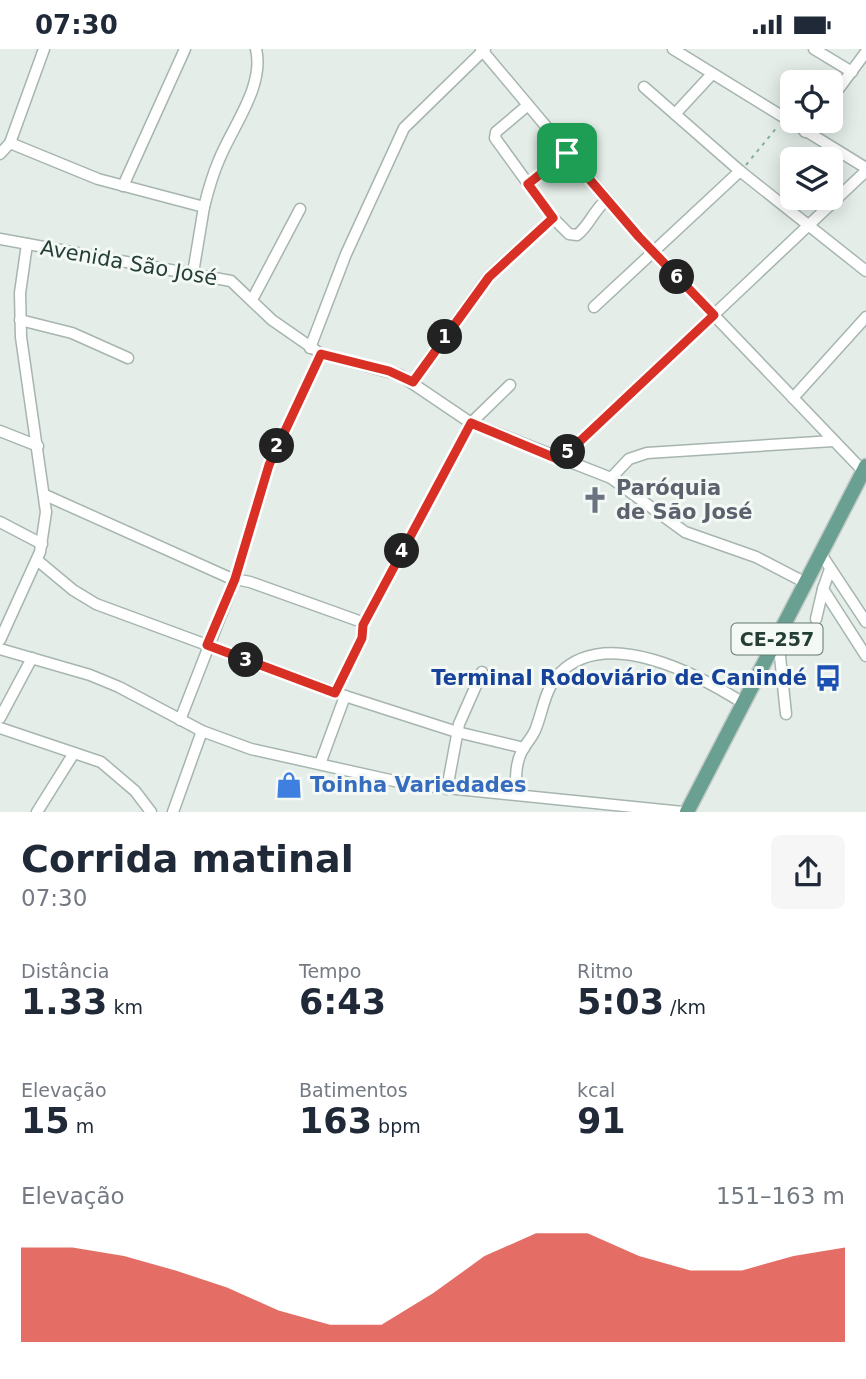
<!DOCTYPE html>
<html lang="pt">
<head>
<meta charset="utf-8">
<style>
  body { margin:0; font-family:"DejaVu Sans",sans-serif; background:#f6f6f7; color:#1f2937; height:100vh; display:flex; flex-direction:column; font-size:26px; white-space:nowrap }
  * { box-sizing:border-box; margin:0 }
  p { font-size:23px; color:#747a83 }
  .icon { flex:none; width:38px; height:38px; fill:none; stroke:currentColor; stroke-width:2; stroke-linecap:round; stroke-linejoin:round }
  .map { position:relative; height:763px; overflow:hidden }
  .drawer { display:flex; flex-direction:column; background:#fff; flex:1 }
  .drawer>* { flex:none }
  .tools { position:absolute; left:780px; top:21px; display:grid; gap:14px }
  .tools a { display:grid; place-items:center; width:63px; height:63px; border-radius:10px; background:#fff; box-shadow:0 4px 18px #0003; font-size:35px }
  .pin { position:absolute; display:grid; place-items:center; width:60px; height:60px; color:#fff; margin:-30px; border-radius:14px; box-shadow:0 4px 10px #0006 }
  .km { position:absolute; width:35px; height:35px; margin:-18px; border-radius:50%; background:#222; color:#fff; font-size:19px; line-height:35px; text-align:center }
  .round { display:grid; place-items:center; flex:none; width:74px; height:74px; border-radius:10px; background:#f6f6f7 }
  .head { display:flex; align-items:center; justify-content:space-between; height:119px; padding:0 21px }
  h1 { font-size:38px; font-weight:600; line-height:52px }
  .stats { display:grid; grid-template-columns:repeat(3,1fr); gap:10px; height:119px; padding:7px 21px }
  .stats div { display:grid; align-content:center }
  .stats b { font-size:35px; font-weight:600 }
  .stats small { font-size:19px; font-weight:400 }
  .stats p { font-size:19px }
  .chart { height:196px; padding:14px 21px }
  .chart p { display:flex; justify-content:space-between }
  .chart svg { width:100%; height:126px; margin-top:7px; fill:#d93025; opacity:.7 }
  .status { display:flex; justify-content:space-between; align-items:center; height:49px; padding:0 35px; background:#fff; direction:ltr }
  .status svg { height:19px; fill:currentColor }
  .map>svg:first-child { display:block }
</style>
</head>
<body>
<div class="status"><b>07:30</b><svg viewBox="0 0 49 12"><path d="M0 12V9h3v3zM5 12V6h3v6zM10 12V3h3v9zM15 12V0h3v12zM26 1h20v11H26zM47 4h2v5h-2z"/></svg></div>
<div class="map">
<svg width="866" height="763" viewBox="0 0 866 763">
  <rect width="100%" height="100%" fill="#e4ede8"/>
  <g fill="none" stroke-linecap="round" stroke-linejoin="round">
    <defs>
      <g id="minor">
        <path d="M481,0L639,188L866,425"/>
        <path d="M673,0L866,119"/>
        <path d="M814,0L852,23"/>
        <path d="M644,38L740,122L866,222"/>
        <path d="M831,50L866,3"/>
        <path d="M675,65L712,25"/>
        <path d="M805,83L814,72"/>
        <path d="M10,94L44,0"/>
        <path d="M0,105L10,94L98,130L204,158L193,224"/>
        <path d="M528,135L567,104"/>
        <path d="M123,137L185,0"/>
        <path d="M204,158C208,142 212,127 219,111C232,78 265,37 256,0"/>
        <path d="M553,169L569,185L577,186C589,177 592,164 606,151"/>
        <path d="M0,190L231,232L272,271L321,305L400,326L471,374L611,429L685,483L756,508L806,534"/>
        <path d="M252,251L300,160"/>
        <path d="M594,258L740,122"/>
        <path d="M20,271L72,284L128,309"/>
        <path d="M310,299L346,205L404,79L485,0"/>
        <path d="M413,333L489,227L553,169L495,89L496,83L528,56"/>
        <path d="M793,349L866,268"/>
        <path d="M0,382L38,397"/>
        <path d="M560,411L866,122"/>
        <path d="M611,429L629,410L647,404L833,392"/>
        <path d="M45,446L230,529L250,533L359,572L363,576L362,589L335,644"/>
        <path d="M0,473L42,495"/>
        <path d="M821,505L866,573"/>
        <path d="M37,511L73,541L96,555L345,647L457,683L524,699"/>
        <path d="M830,520L823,540L866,607"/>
        <path d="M816,570L823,540"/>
        <path d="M363,576L471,374L510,336"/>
        <path d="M778,588L786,665"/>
        <path d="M0,591L40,503L46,463L21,288L20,244L27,195"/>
        <path d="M0,600L90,626L119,638L202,682L251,700L408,735L683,763"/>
        <path d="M0,669L32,609"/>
        <path d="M180,671L235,530L269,416L321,305"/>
        <path d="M0,679L101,713L135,742L151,763"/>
        <path d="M320,715L345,647"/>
        <path d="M447,740L459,675L482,623"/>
        <path d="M516,745C516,730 515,715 522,702C526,694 533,688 536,679C543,661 545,640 559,625C606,576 699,626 743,654"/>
        <path d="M37,763L74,704"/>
        <path d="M173,763L202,682"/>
      </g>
      <path id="major" d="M687,763L866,417"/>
    </defs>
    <use href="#minor" stroke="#a7b5af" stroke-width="13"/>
    <use href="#major" stroke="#c2c9c7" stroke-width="17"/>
    <path stroke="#85afa1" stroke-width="2" stroke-dasharray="3.5 5" stroke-linecap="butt" d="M746,116L778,77"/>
    <use href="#minor" stroke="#fff" stroke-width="10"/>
    <use href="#major" stroke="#6aa091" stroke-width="14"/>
  </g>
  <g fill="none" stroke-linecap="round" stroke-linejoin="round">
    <defs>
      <path id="route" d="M567,104L639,188L714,266L560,411L471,374L363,576L362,589L335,644L207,596L235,530L269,416L321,305L389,322L413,333L489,228L553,169L528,135Z"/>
    </defs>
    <use href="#route" stroke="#fff" stroke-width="14"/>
    <use href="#route" stroke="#d93025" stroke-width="9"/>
  </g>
  <defs>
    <symbol id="church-bare" viewBox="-9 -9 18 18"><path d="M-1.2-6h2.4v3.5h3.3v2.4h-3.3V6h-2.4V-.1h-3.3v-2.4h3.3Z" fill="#6b7280" stroke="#f4f9f6" stroke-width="2.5" paint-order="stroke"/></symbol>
    <symbol id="bus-bare" viewBox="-9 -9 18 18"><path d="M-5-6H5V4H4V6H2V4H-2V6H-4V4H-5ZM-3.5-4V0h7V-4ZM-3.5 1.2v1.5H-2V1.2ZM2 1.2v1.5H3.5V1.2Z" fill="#1a4fb4" stroke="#f4f9f6" stroke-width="2.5" paint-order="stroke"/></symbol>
    <symbol id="shop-bare" viewBox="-9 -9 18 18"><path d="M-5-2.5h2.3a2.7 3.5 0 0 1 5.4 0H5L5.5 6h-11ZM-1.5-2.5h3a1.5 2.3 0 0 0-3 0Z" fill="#3f7fe0" stroke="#f4f9f6" stroke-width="2.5" paint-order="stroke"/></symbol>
  </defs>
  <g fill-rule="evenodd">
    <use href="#church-bare" x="576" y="432" width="38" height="38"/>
    <use href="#bus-bare" x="809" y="610" width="38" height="38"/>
    <use href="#shop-bare" x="270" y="717" width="38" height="38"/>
  </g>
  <g text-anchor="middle" stroke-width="6" stroke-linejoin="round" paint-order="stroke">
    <rect fill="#f4f9f6" stroke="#627670" stroke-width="2" x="731.5" y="574.5" width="91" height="31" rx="5"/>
    <g font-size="19" font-weight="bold" fill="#243e36">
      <text x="777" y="597">CE-257</text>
    </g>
    <g font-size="21" fill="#243e36" stroke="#f4f9f6">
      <text transform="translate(129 214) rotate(10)" y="7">Avenida São José</text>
    </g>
    <g font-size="21" font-weight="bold" fill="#5b616d" stroke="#f4f9f6" text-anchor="start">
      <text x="616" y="446">Paróquia<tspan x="616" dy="24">de São José</tspan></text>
    </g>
    <g font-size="21" font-weight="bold" fill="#164399" stroke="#f4f9f6" text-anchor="end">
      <text x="807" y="636">Terminal Rodoviário de Canindé</text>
    </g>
    <g font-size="21" font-weight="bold" fill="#366cbe" stroke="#f4f9f6" text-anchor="start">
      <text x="310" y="743">Toinha Variedades</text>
    </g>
  </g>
</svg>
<div class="tools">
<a><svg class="icon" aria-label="locate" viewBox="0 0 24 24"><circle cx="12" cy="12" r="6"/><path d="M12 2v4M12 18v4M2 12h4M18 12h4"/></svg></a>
<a><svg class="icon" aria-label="layers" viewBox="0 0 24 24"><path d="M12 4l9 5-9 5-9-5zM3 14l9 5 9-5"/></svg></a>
</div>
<div class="pin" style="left:567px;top:104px;background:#1e9e55"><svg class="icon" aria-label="arrive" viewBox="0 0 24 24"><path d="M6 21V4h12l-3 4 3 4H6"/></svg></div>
<b class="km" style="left:445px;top:288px">1</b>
<b class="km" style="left:277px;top:397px">2</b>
<b class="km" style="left:246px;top:611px">3</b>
<b class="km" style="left:402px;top:502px">4</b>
<b class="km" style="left:568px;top:403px">5</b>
<b class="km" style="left:677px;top:228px">6</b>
</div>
<section class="drawer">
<div class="head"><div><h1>Corrida matinal</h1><p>07:30</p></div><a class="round"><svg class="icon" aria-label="share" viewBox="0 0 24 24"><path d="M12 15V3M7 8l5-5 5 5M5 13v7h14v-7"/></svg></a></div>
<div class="stats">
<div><p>Distância</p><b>1.33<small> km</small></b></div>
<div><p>Tempo</p><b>6:43</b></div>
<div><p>Ritmo</p><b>5:03<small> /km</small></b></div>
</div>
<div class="stats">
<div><p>Elevação</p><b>15<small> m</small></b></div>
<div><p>Batimentos</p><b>163<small> bpm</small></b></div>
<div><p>kcal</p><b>91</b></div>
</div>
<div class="chart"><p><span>Elevação</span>151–163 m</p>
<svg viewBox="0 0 160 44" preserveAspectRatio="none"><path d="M0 44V11L10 11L20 14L30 19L40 25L50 33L60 38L70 38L80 27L90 14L100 6L110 6L120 14L130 19L140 19L150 14L160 11V44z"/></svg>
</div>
</section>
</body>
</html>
